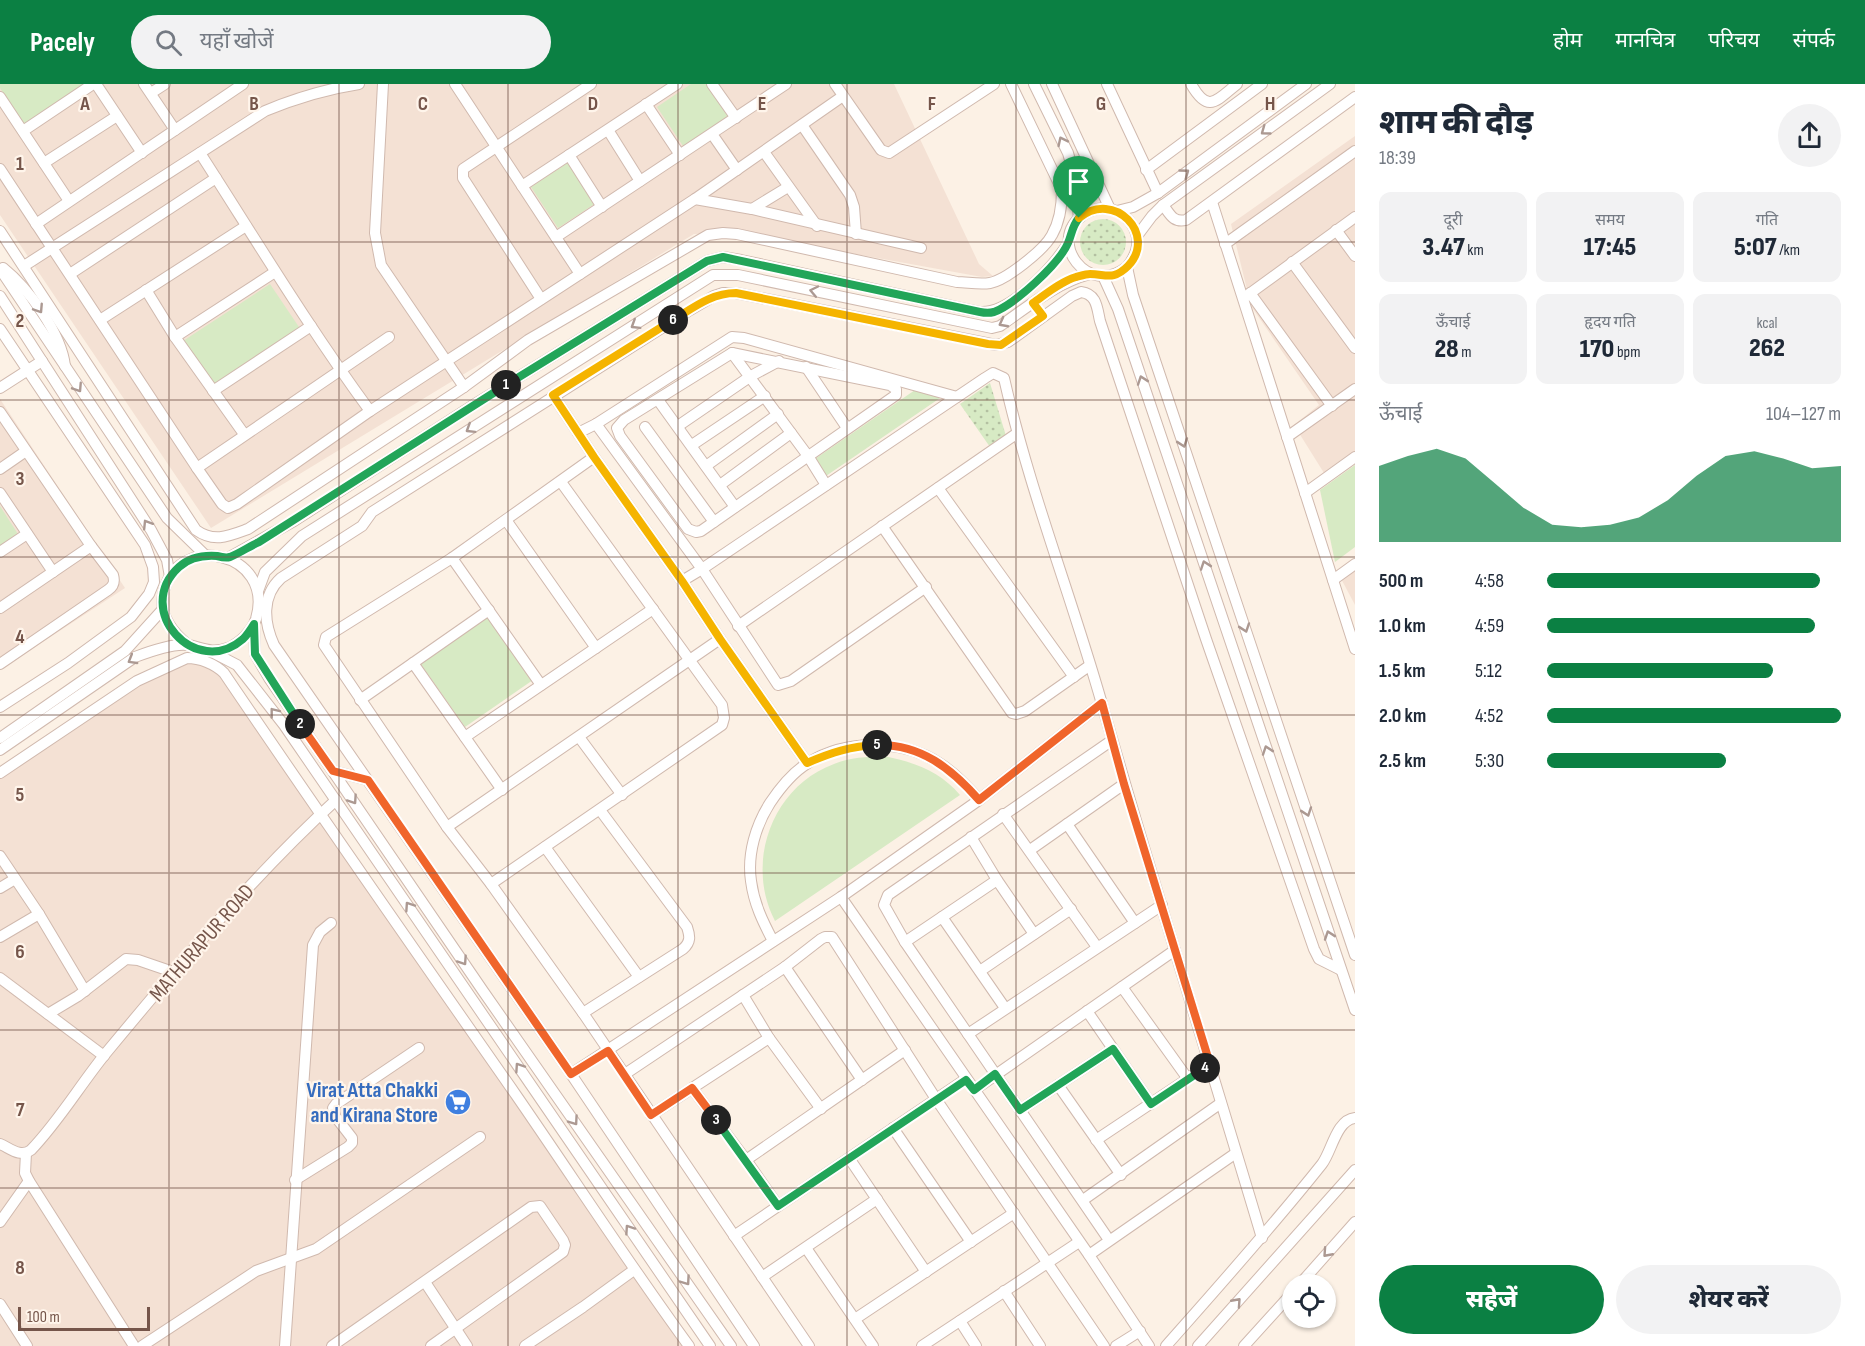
<!DOCTYPE html>
<html lang="hi">
<head>
<meta charset="utf-8">
<style>
  body { margin:0; font-family:"Sofia Sans Condensed","Noto Sans Devanagari",sans-serif; background:#f2f2f3; color:#1f2937; height:100vh; display:flex; flex-direction:column; font-size:22px; white-space:nowrap }
  * { box-sizing:border-box; margin:0 }
  p { font-size:20px; color:#747a83 }
  .icon { flex:none; width:33px; height:33px; fill:none; stroke:currentColor; stroke-width:2; stroke-linecap:round; stroke-linejoin:round }
  .map { position:relative; flex:1; overflow:hidden }
  .details { display:flex; flex-direction:column; background:#fff; width:510px }
  .details>* { flex:none }
  .controls { position:absolute; left:1282px; top:1190px; display:grid; gap:12px }
  .controls a { display:grid; place-items:center; width:54px; height:54px; border-radius:50%; background:#fff; box-shadow:0 2px 4px #0004; font-size:30px }
  .scale { position:absolute; left:18px; bottom:15px; width:132px; box-sizing:border-box; padding-left:6px; border:3px solid #75554a; border-top:0; font-size:16px; line-height:21px; white-space:nowrap; color:#75554a; -webkit-text-stroke:4px #fff5eb; paint-order:stroke }
  .pin { position:absolute; display:grid; place-items:center; width:51px; height:51px; color:#fff; margin:-62px -26px; border-radius:50% 50% 50% 0; rotate:-45deg; box-shadow:0 0 6px #0007 }
  .pin .icon { rotate:45deg }
  .km { position:absolute; width:30px; height:30px; margin:-15px; border-radius:50%; background:#222; color:#fff; font-size:16px; line-height:30px; text-align:center }
  .round { display:grid; place-items:center; flex:none; width:63px; height:63px; border-radius:32px; background:#f2f2f3 }
  .summary { display:flex; align-items:center; justify-content:space-between; height:102px; padding:0 24px }
  h1 { font-size:33px; font-weight:800; line-height:45px }
  .stats { display:grid; grid-template-columns:repeat(3,1fr); gap:9px; height:102px; padding:6px 24px }
  .stats div { display:grid; align-content:center; border-radius:12px; background:#f2f2f3; text-align:center }
  .stats b { font-size:26px; font-weight:800 }
  .stats small { font-size:16px; font-weight:400 }
  .stats p { font-size:16px }
  .chart { height:168px; padding:12px 24px }
  .chart p { display:flex; justify-content:space-between }
  .chart svg { width:100%; height:108px; margin-top:6px; fill:#0b8043; opacity:.7 }
  .primary-button { display:flex; gap:12px; margin-top:auto; padding:12px 24px }
  .primary-button a { flex:1; height:69px; border-radius:36px; background:#0b8043; color:#fff; font-size:24px; font-weight:800; line-height:69px; text-align:center }
  .primary-button a+a { background:#f2f2f3; color:#1f2937 }
  ul { padding:0 24px; list-style:none; font-size:20px }
  li { display:grid; grid-template-columns:96px 72px 1fr; align-items:center; height:45px }
  li i { height:15px; border-radius:8px; background:#0b8043 }
  header { display:flex; align-items:center; gap:36px; box-sizing:border-box; height:84px; padding:0 30px; background:#0b8043; color:#fff }
  header strong { font-size:28px }
  nav { display:flex; gap:33px; margin-inline-start:auto; font-size:21px }
  .search { width:420px; height:54px; background:#f2f2f3; display:flex; align-items:center; gap:15px; box-sizing:border-box; padding:0 21px; border-radius:33px; color:#747a83; font-size:22px }
  main { display:flex; flex:1; min-height:0 }
  .map>svg:first-child { display:block }
</style>
</head>
<body>
<header>
<strong>Pacely</strong>
<div class="search"><svg class="icon" aria-label="search" viewBox="0 0 24 24"><circle cx="10" cy="10" r="6"/><path d="M15 15l6 6"/></svg>यहाँ खोजें</div>
<nav><a>होम</a><a>मानचित्र</a><a>परिचय</a><a>संपर्क</a></nav>
</header>
<main>
<div class="map">
<svg width="1355" height="1262" viewBox="0 0 1355 1262">
  <defs>
    <pattern id="grass-dots" width="8" height="8" patternUnits="userSpaceOnUse" patternTransform="scale(1.5)"><rect width="8" height="8" fill="#d7eac4"/><path d="M2 2h.1M6 6h.1" fill="none" stroke="#b3c0a1" stroke-width="1.8" stroke-linecap="round"/></pattern>
  </defs>
  <rect width="100%" height="100%" fill="#fcf1e5"/>
  <g fill="#f4e1d4">
    <path d="M0,0H894L979,180L993,192L982,193L740,149L694,150L211,444L0,131Z"/>
    <path d="M1355,52V378L1329,397L1294,341L1319,321L1251,222L1231,140Z"/>
    <path d="M0,315L125,504L0,586Z"/>
    <path d="M1355,476V521L1338,489Z"/>
    <path d="M181,576L219,584L689,1262H0V689L62,647Z"/>
  </g>
  <g fill="url(#grass-dots)">
    <circle cx="1103" cy="158" r="23"/>
    <path d="M990,299L1006,352L990,363L960,320Z"/>
  </g>
  <g fill="#d7eac4">
    <path d="M0,0H84L25,43L0,4Z"/>
    <path d="M691,0H710L730,31L683,62L657,23Z"/>
    <path d="M569,78L596,119L558,144L531,103Z"/>
    <path d="M270,200L301,246L214,304L183,257Z"/>
    <path d="M915,306L943,312L823,394L812,377Z"/>
    <path d="M1355,381V463L1335,478L1320,406Z"/>
    <path d="M0,422L18,450L0,462Z"/>
    <path d="M487,531L533,596L465,643L420,579Z"/>
    <path d="M884,672C913,678 940,687 960,711L775,837C745,780 771,703 834,680C850,673 867,673 884,672Z"/>
  </g>
  <g fill="none" stroke-linecap="round" stroke-linejoin="round">
    <defs>
      <g id="minor">
        <path d="M96,0L142,69"/>
        <path d="M144,0L175,46"/>
        <path d="M383,0L375,149L381,181L464,303"/>
        <path d="M455,0L580,190"/>
        <path d="M712,0L736,34"/>
        <path d="M835,0L881,66L889,69L994,0"/>
        <path d="M1034,0L1068,69L1074,90L1079,134"/>
        <path d="M1052,0L1110,125"/>
        <path d="M1107,0L1158,109"/>
        <path d="M1191,0C1208,30 1216,17 1237,0"/>
        <path d="M151,9L165,0"/>
        <path d="M0,13L69,117"/>
        <path d="M646,20L680,71"/>
        <path d="M802,41L850,111L854,123L856,150"/>
        <path d="M608,46L640,97"/>
        <path d="M23,47L93,0"/>
        <path d="M712,50L737,86"/>
        <path d="M764,68L817,142"/>
        <path d="M200,69C256,156 309,244 370,327"/>
        <path d="M569,71L602,123"/>
        <path d="M44,79L117,32"/>
        <path d="M0,85L197,384L222,420L228,424L237,420L370,327L695,115L843,12"/>
        <path d="M1146,86L1262,0"/>
        <path d="M522,102L677,0"/>
        <path d="M695,115L752,125L921,164"/>
        <path d="M1212,118L1355,565"/>
        <path d="M1163,121C1170,130 1173,139 1186,136L1355,13"/>
        <path d="M752,125L788,103"/>
        <path d="M1117,127L1133,123L1158,109L1306,0"/>
        <path d="M36,140L243,0"/>
        <path d="M1336,146L1355,172"/>
        <path d="M0,147L196,446C214,459 229,452 248,445L464,303L528,256L708,151L723,149L737,150L957,198C967,198 979,201 990,199C1006,196 1044,166 1052,151C1060,137 1062,121 1062,106L1011,0"/>
        <path d="M1137,152L1152,132L1163,121L1330,0"/>
        <path d="M556,153L786,0"/>
        <path d="M1225,160L1355,67"/>
        <path d="M1292,178L1355,264"/>
        <path d="M24,182L265,27C296,14 326,5 359,0"/>
        <path d="M1127,183C1088,214 1046,157 1083,131C1091,126 1101,123 1110,125C1122,128 1132,137 1136,149C1140,162 1135,173 1127,183L1133,211L1355,871"/>
        <path d="M3,184C29,205 61,249 65,282"/>
        <path d="M0,185L167,434L205,471"/>
        <path d="M70,190L216,94"/>
        <path d="M1103,192L1118,225L1355,926"/>
        <path d="M146,206L175,253L244,350"/>
        <path d="M1250,209L1332,322"/>
        <path d="M0,212L151,446L167,476L170,493"/>
        <path d="M1245,213L1355,133"/>
        <path d="M541,215L463,94V85L591,0"/>
        <path d="M100,236L246,142"/>
        <path d="M0,245L145,461L153,483L154,498L149,510L131,533L68,579L0,623"/>
        <path d="M175,253L275,188"/>
        <path d="M732,269L890,301L896,305V311L701,447L696,448L688,445L620,352L617,344L624,336Z"/>
        <path d="M732,269L808,372L826,401"/>
        <path d="M806,283L847,344"/>
        <path d="M0,304L42,277"/>
        <path d="M213,307L311,242"/>
        <path d="M553,311L594,373L682,497L720,555L807,679"/>
        <path d="M658,316L735,423"/>
        <path d="M0,328L91,462L113,491C115,498 114,502 108,506L0,580"/>
        <path d="M596,340L702,485L778,601L791,597L926,503"/>
        <path d="M678,342L751,292L779,277"/>
        <path d="M645,343L714,438"/>
        <path d="M578,349L596,340L732,253L744,254L957,313"/>
        <path d="M1287,353L1355,305"/>
        <path d="M692,361L765,312"/>
        <path d="M594,373L452,474L326,553L324,561L447,743L491,800L583,929L809,1262"/>
        <path d="M706,382L778,330"/>
        <path d="M197,384L389,253"/>
        <path d="M0,385L26,367"/>
        <path d="M720,401L791,349"/>
        <path d="M938,404L1074,593"/>
        <path d="M0,409L53,488"/>
        <path d="M1305,409L1355,373"/>
        <path d="M506,436L596,564"/>
        <path d="M882,442L1012,629L1016,630L1025,627L1089,582"/>
        <path d="M0,468L27,450"/>
        <path d="M228,474L294,437L475,320L707,177L723,173L741,176L980,228C1011,230 1053,183 1069,158"/>
        <path d="M452,474L541,601"/>
        <path d="M1333,496L1355,480"/>
        <path d="M682,497L702,485L985,294L993,289L1004,294C1029,405 1071,511 1102,620C1153,799 1209,976 1262,1154"/>
        <path d="M258,507L265,488L302,452L713,191H738L992,244L1000,242C1029,222 1056,199 1090,190"/>
        <path d="M0,524L91,462"/>
        <path d="M254,540L255,570L269,594L483,907L731,1262"/>
        <path d="M738,542L1016,350"/>
        <path d="M210,567L237,581L284,641L710,1262"/>
        <path d="M413,579L502,706"/>
        <path d="M360,616L489,526"/>
        <path d="M465,653L653,525"/>
        <path d="M579,653L622,711"/>
        <path d="M0,654L125,567L163,525"/>
        <path d="M0,666L135,573C148,568 174,559 188,561C203,564 211,570 228,564C240,559 252,547 256,535C276,467 175,446 163,511C159,532 172,548 188,561"/>
        <path d="M333,687L368,696"/>
        <path d="M0,689L137,597L187,574C200,574 215,580 224,589C320,731 418,871 516,1011C574,1095 629,1180 689,1262"/>
        <path d="M1003,730L1097,863"/>
        <path d="M1067,740L1135,839"/>
        <path d="M447,743L720,555"/>
        <path d="M971,753L997,796L1034,850"/>
        <path d="M545,763L639,893"/>
        <path d="M1030,766L1124,700"/>
        <path d="M0,772L39,830L85,907"/>
        <path d="M491,800L722,641L724,634L722,621L561,398"/>
        <path d="M0,804L15,795"/>
        <path d="M841,813L1089,1171L1149,1262"/>
        <path d="M942,833L1005,924"/>
        <path d="M0,853L39,830"/>
        <path d="M773,857C763,838 754,820 751,797C747,770 756,741 770,719C780,704 793,688 808,679C846,655 902,655 939,679C955,689 967,702 979,716"/>
        <path d="M905,858L997,796"/>
        <path d="M785,883L862,996"/>
        <path d="M980,887L1071,825"/>
        <path d="M0,894L104,972"/>
        <path d="M1122,903L1188,995"/>
        <path d="M743,911L769,954L821,1025"/>
        <path d="M1087,927L1151,1020"/>
        <path d="M583,929L683,865C691,858 690,852 687,843L600,726"/>
        <path d="M48,930L78,912L126,875L138,876L173,888"/>
        <path d="M968,950L1162,821"/>
        <path d="M571,990L841,813L979,716L1102,619"/>
        <path d="M625,990L785,883L821,855L825,853H832L936,1015L1104,1262"/>
        <path d="M1058,1001L1121,1091"/>
        <path d="M692,1004L746,1076L778,1122"/>
        <path d="M974,1006L1175,866"/>
        <path d="M1020,1026L1113,965"/>
        <path d="M651,1031L769,954"/>
        <path d="M893,1044L971,1158"/>
        <path d="M1096,1056L1210,980"/>
        <path d="M0,1060C10,1064 20,1074 31,1066C59,1037 80,1001 106,969C179,881 252,793 336,716"/>
        <path d="M26,1069L25,1089L29,1097L134,1262"/>
        <path d="M849,1074L926,1188"/>
        <path d="M746,1076L905,966"/>
        <path d="M295,1096L348,1063L352,1059V1054L335,1032L333,1024L336,1020L419,964"/>
        <path d="M1083,1116L1221,1019"/>
        <path d="M0,1138L29,1097"/>
        <path d="M734,1152L966,995"/>
        <path d="M1109,1156L905,858L884,821L888,811L1111,657"/>
        <path d="M806,1164L873,1262"/>
        <path d="M1089,1171L1236,1069"/>
        <path d="M762,1193L877,1115"/>
        <path d="M425,1198L467,1262"/>
        <path d="M1300,1200L1355,1138"/>
        <path d="M1004,1207L1040,1262"/>
        <path d="M0,1220L27,1262"/>
        <path d="M855,1235L1014,1129"/>
        <path d="M960,1237L976,1262"/>
        <path d="M142,1262L256,1187L316,1165L480,1053"/>
        <path d="M285,1262L313,861L320,848L331,839"/>
        <path d="M332,1262L531,1123L540,1122L563,1156L565,1161L563,1168L431,1262"/>
        <path d="M525,1262L583,1223L634,1186"/>
        <path d="M754,1262L571,990L274,561C264,539 261,512 281,494L362,442L372,428L690,226L714,212L723,209H736L996,261L1008,258L1072,212L1081,208C1097,210 1097,224 1100,237L1206,555L1314,865L1319,875L1341,886"/>
        <path d="M922,1262L1079,1158"/>
        <path d="M1116,1262L1140,1247"/>
        <path d="M1166,1262C1219,1202 1272,1143 1322,1080C1332,1067 1336,1036 1355,1034"/>
        <path d="M1198,1262L1355,1086"/>
        <path d="M1244,1262L1293,1208"/>
      </g>
    </defs>
    <use href="#minor" stroke="#d0b9ae" stroke-width="12"/>
    <use href="#minor" stroke="#fff" stroke-width="10"/>
  </g>
  <defs><path id="oneway-chevron" d="M-2-3.5L2.5 0L-2 3.5" fill="none" stroke-width="1.6" stroke-linecap="round" stroke-linejoin="round" transform="scale(1.5)"/></defs>
  <g stroke="#ac9992">
    <use href="#oneway-chevron" transform="translate(1265 47) rotate(144)"/>
    <use href="#oneway-chevron" transform="translate(1062 57) rotate(-116)"/>
    <use href="#oneway-chevron" transform="translate(1185 89) rotate(-36)"/>
    <use href="#oneway-chevron" transform="translate(814 207) rotate(-168)"/>
    <use href="#oneway-chevron" transform="translate(39 225) rotate(57)"/>
    <use href="#oneway-chevron" transform="translate(1003 239) rotate(152)"/>
    <use href="#oneway-chevron" transform="translate(635 241) rotate(148)"/>
    <use href="#oneway-chevron" transform="translate(1142 296) rotate(-109)"/>
    <use href="#oneway-chevron" transform="translate(78 304) rotate(57)"/>
    <use href="#oneway-chevron" transform="translate(470 345) rotate(148)"/>
    <use href="#oneway-chevron" transform="translate(1183 359) rotate(71)"/>
    <use href="#oneway-chevron" transform="translate(147 440) rotate(-122)"/>
    <use href="#oneway-chevron" transform="translate(1205 481) rotate(-109)"/>
    <use href="#oneway-chevron" transform="translate(1245 544) rotate(71)"/>
    <use href="#oneway-chevron" transform="translate(132 576) rotate(149)"/>
    <use href="#oneway-chevron" transform="translate(274 628) rotate(-128)"/>
    <use href="#oneway-chevron" transform="translate(1267 666) rotate(-109)"/>
    <use href="#oneway-chevron" transform="translate(353 716) rotate(56)"/>
    <use href="#oneway-chevron" transform="translate(1307 728) rotate(71)"/>
    <use href="#oneway-chevron" transform="translate(409 822) rotate(-124)"/>
    <use href="#oneway-chevron" transform="translate(1329 851) rotate(-109)"/>
    <use href="#oneway-chevron" transform="translate(463 877) rotate(56)"/>
    <use href="#oneway-chevron" transform="translate(519 983) rotate(-124)"/>
    <use href="#oneway-chevron" transform="translate(574 1037) rotate(55)"/>
    <use href="#oneway-chevron" transform="translate(629 1145) rotate(-124)"/>
    <use href="#oneway-chevron" transform="translate(1327 1169) rotate(132)"/>
    <use href="#oneway-chevron" transform="translate(686 1197) rotate(55)"/>
    <use href="#oneway-chevron" transform="translate(1237 1218) rotate(-48)"/>
  </g>
  <g fill="none" stroke-linecap="round" stroke-linejoin="round">
    <defs>
      <path id="split-1" d="M506,301L707,177L723,173L980,228C985,229 990,229 994,228C1015,220 1059,180 1068,159C1072,150 1072,142 1079,134"/>
      <path id="split-2" d="M300,640L255,570L254,540C251,545 247,551 243,555C196,596 132,526 179,483C190,473 203,471 217,472C221,473 226,474 230,473C240,469 250,462 259,458L506,301"/>
      <path id="split-3" d="M300,640L333,687L368,696L571,990L608,967L651,1031L692,1004L716,1036"/>
      <path id="split-4" d="M716,1036L778,1122L966,996L974,1006L995,990L1020,1026L1113,965L1151,1020L1205,984"/>
      <path id="split-5" d="M877,661C921,660 952,685 979,716L1102,619L1124,700L1210,980L1205,984"/>
      <path id="split-6" d="M673,236L553,311L594,373L682,497L720,555L807,679C830,669 851,662 877,661"/>
      <path id="split-7" d="M673,236C693,224 711,209 736,209L988,260L1001,261L1043,232L1033,219C1046,210 1060,198 1076,193C1080,192 1086,190 1090,190C1106,190 1113,197 1128,182C1158,151 1114,105 1079,134"/>
    </defs>
    <use href="#split-1" stroke="#fff" stroke-width="12"/>
    <use href="#split-2" stroke="#fff" stroke-width="12"/>
    <use href="#split-3" stroke="#fff" stroke-width="12"/>
    <use href="#split-4" stroke="#fff" stroke-width="12"/>
    <use href="#split-5" stroke="#fff" stroke-width="12"/>
    <use href="#split-6" stroke="#fff" stroke-width="12"/>
    <use href="#split-7" stroke="#fff" stroke-width="12"/>
    <use href="#split-1" stroke="#22a559" stroke-width="8"/>
    <use href="#split-2" stroke="#22a559" stroke-width="8"/>
    <use href="#split-3" stroke="#f0652b" stroke-width="8"/>
    <use href="#split-4" stroke="#22a559" stroke-width="8"/>
    <use href="#split-5" stroke="#f0652b" stroke-width="8"/>
    <use href="#split-6" stroke="#f5b400" stroke-width="8"/>
    <use href="#split-7" stroke="#f5b400" stroke-width="8"/>
  </g>
  <path fill="none" stroke="#75554a" stroke-width="1.5" stroke-opacity="0.55" d="M169,0V1262M339,0V1262M508,0V1262M678,0V1262M847,0V1262M1016,0V1262M1186,0V1262M0,158H1355M0,316H1355M0,473H1355M0,631H1355M0,789H1355M0,946H1355M0,1104H1355"/>
  <defs>
    <symbol id="supermarket-disc" viewBox="-11 -11 22 22"><circle r="9.5" fill="#3f7fe0" stroke="#fff5eb"/><path d="M-6-5.5h2.5l.6 2H6L4.5 2H-2.5L-4.4-4H-6ZM-1.5 3.2a1.3 1.3 0 1 0 .1 0ZM3 3.2a1.3 1.3 0 1 0 .1 0Z" fill="#fff"/></symbol>
  </defs>
  <g fill-rule="evenodd">
    <use href="#supermarket-disc" x="443" y="1003" width="30" height="30"/>
  </g>
  <g text-anchor="middle" stroke-width="4.5" stroke-linejoin="round" paint-order="stroke">
    <g font-size="22" fill="#75554a" stroke="#fff5eb">
      <text transform="translate(201 858) rotate(-49)" y="8">MATHURAPUR ROAD</text>
    </g>
    <g font-size="22" font-weight="bold" fill="#366cbe" stroke="#fff5eb" text-anchor="end">
      <text x="438" y="1013">Virat Atta Chakki<tspan x="438" dy="25">and Kirana Store</tspan></text>
    </g>
  </g>
  <g font-size="20" text-anchor="middle" font-weight="bold" fill="#75554a" stroke="#fff5eb" stroke-width="4.5" stroke-linejoin="round" paint-order="stroke">
    <text x="85" y="26">A</text>
    <text x="254" y="26">B</text>
    <text x="423" y="26">C</text>
    <text x="593" y="26">D</text>
    <text x="762" y="26">E</text>
    <text x="932" y="26">F</text>
    <text x="1101" y="26">G</text>
    <text x="1270" y="26">H</text>
    <text x="20" y="86">1</text>
    <text x="20" y="243">2</text>
    <text x="20" y="401">3</text>
    <text x="20" y="559">4</text>
    <text x="20" y="717">5</text>
    <text x="20" y="874">6</text>
    <text x="20" y="1032">7</text>
    <text x="20" y="1190">8</text>
  </g>
</svg>
<div class="controls">
<a><svg class="icon" aria-label="locate" viewBox="0 0 24 24"><circle cx="12" cy="12" r="6"/><path d="M12 2v4M12 18v4M2 12h4M18 12h4"/></svg></a>
</div>
<div class="scale">100 m</div>
<div class="pin" style="left:1079px;top:134px;background:#1e9e55"><svg class="icon" aria-label="arrive" viewBox="0 0 24 24"><path d="M6 21V4h12l-3 4 3 4H6"/></svg></div>
<b class="km" style="left:506px;top:301px">1</b>
<b class="km" style="left:300px;top:640px">2</b>
<b class="km" style="left:716px;top:1036px">3</b>
<b class="km" style="left:1205px;top:984px">4</b>
<b class="km" style="left:877px;top:661px">5</b>
<b class="km" style="left:673px;top:236px">6</b>
</div>
<section class="details">
<div class="summary"><div><h1>शाम की दौड़</h1><p>18:39</p></div><a class="round"><svg class="icon" aria-label="share" viewBox="0 0 24 24"><path d="M12 15V3M7 8l5-5 5 5M5 13v7h14v-7"/></svg></a></div>
<div class="stats">
<div><p>दूरी</p><b>3.47<small> km</small></b></div>
<div><p>समय</p><b>17:45</b></div>
<div><p>गति</p><b>5:07<small> /km</small></b></div>
</div>
<div class="stats">
<div><p>ऊँचाई</p><b>28<small> m</small></b></div>
<div><p>हृदय गति</p><b>170<small> bpm</small></b></div>
<div><p>kcal</p><b>262</b></div>
</div>
<div class="chart"><p><span>ऊँचाई</span>104–127 m</p>
<svg viewBox="0 0 160 44" preserveAspectRatio="none"><path d="M0 44V13L10 9L20 6L30 10L40 20L50 30L60 37L70 38L80 37L90 34L100 27L110 17L120 9L130 7L140 10L150 14L160 13V44z"/></svg>
</div>
<ul>
<li><b>500 m</b>4:58<i style="width:93%"></i></li>
<li><b>1.0 km</b>4:59<i style="width:91%"></i></li>
<li><b>1.5 km</b>5:12<i style="width:77%"></i></li>
<li><b>2.0 km</b>4:52<i style="width:100%"></i></li>
<li><b>2.5 km</b>5:30<i style="width:61%"></i></li>
</ul>
<div class="primary-button"><a>सहेजें</a><a>शेयर करें</a></div>
</section>
</main>
</body>
</html>
